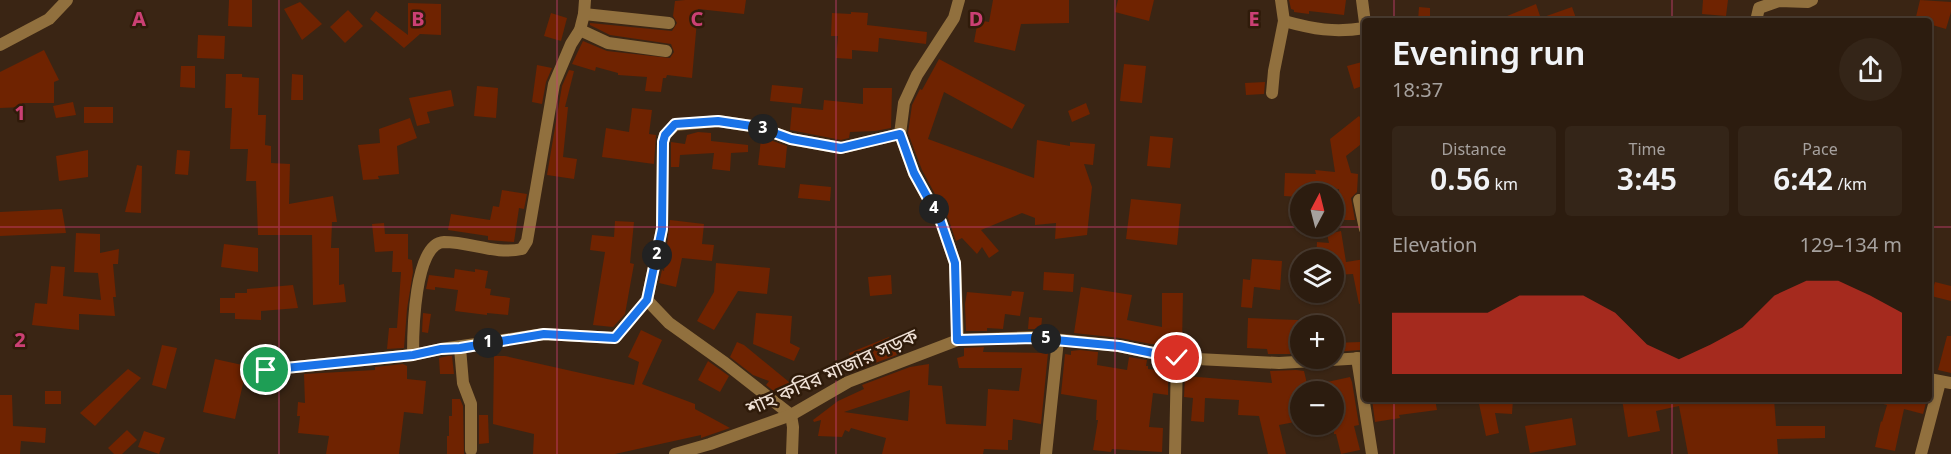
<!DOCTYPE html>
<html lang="en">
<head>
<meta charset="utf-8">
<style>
  body { margin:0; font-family:Georgia,"Noto Sans Bengali",serif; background:#342518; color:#f1f3f6; height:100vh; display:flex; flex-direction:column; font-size:22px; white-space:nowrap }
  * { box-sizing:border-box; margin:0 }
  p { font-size:20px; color:#a6a19e }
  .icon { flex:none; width:33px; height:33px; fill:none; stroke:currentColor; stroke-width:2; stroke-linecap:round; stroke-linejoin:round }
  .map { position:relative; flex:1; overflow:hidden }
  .side { position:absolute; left:1362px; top:18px; width:570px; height:384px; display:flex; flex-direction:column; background:#2c1c0f; border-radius:6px; box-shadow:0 2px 4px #0004,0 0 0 2px #483a2f }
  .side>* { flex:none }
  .needle { width:39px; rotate:7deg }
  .buttons { position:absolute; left:1290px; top:183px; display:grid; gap:12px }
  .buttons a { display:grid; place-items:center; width:54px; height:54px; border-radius:50%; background:#2c1c0f; box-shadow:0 2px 4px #0004,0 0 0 2px #483a2f; font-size:30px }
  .pin { position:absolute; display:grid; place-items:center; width:51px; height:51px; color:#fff; margin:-26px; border:3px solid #fff; border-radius:50%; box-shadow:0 2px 6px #0007 }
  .km { position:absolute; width:30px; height:30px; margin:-15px; border-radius:50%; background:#222; color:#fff; font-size:16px; line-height:30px; text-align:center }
  .round { display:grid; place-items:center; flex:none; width:63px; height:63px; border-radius:32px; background:#342518 }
  .headline { display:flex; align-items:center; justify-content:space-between; height:102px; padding:0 30px }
  h1 { font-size:33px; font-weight:600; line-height:45px }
  .figures { display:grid; grid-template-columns:repeat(3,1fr); gap:9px; height:102px; padding:6px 30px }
  .figures div { display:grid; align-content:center; border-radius:6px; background:#342518; text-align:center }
  .figures b { font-size:30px; font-weight:600 }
  .figures small { font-size:16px; font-weight:400 }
  .figures p { font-size:16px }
  .chart { height:168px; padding:12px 30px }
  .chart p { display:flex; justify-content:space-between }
  .chart svg { width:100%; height:108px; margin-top:6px; fill:#d93025; opacity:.7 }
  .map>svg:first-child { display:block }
</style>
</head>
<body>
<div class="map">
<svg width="1951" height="454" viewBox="0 0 1951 454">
  <rect width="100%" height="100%" fill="#3a2514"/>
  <g fill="#6f2301" fill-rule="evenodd">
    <path d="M229,0H252V27L228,26Z"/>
    <path d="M685,0H746L744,14L698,9L692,78L667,75L666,78H663L661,92L645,91L647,77L618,75V73L596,67L595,71L572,64L583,41L607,51L670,58L674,52L671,44L610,35L590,25V23L672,31L677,23L673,16L675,1Z"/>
    <path d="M993,0H1069V23L1021,24L1015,51L974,42L978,20L989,22Z"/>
    <path d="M1118,0H1154L1149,21L1115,12Z"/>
    <path d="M1289,0H1346L1344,15L1309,11V14L1294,12V10L1291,9Z"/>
    <path d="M1703,0H1728L1726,16L1702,14Z"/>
    <path d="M1920,0L1951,2V12L1946,29L1929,24V21H1915Z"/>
    <path d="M300,2L322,24L302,40L284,9Z"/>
    <path d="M408,3L441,4V35L420,34L404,48L370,19L376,11L408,35Z"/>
    <path d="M1536,4L1540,16L1528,21H1495Z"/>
    <path d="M1419,7L1430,8V21H1418Z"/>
    <path d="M1572,7L1577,21H1538V19Z"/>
    <path d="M348,10L363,26L345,43L330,27Z"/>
    <path d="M851,12L868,13L867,25L927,32L926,44L879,38L878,52L852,50V59L836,58L838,36H831L832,13L851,14Z"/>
    <path d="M551,13L567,18L561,41L544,36Z"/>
    <path d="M198,35L225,36L224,59L197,58Z"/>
    <path d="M44,50L59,80L54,82V103H22L23,107L0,108V72Z"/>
    <path d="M939,59L1025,105L1012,129L944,92L928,139L1034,178L1037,140L1070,146V142L1095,144L1093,165L1084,164L1092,187L1087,235L1055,239L1056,223L1035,225V218L1022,213L981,230L999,251L989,258L982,247L977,254L962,238L956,241L948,218L922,170L908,133L912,105L920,89L922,90Z"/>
    <path d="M1362,62L1365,72V85L1354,89L1347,66Z"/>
    <path d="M1124,64L1146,66L1142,103L1120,101Z"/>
    <path d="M537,65L552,68L546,82L542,104L532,102Z"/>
    <path d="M181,66H195V88L180,87Z"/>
    <path d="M569,70L574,71L565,107H568L563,157L577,159L574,179L547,175L562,86Z"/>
    <path d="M226,74H242V77L259,78L258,115H266L265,145L271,146V163L290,164L289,204L333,196L337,222H332L331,248H339V285L344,284L346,302L313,305L312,235H258L256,181H246L248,149H230L232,108H225Z"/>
    <path d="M292,74L303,75V100H291Z"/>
    <path d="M1265,82L1264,94L1246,95L1245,83Z"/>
    <path d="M772,85L803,88L801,104L770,101Z"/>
    <path d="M477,86L498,88L496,118L474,116Z"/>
    <path d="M863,88H892L891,128L875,131L850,132L849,138L841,140L790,130L792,107L823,110L824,100L863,104Z"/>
    <path d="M451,90L454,106L427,112L430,123L417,126L409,98Z"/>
    <path d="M73,102L76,115L56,118L53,106Z"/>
    <path d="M1086,103L1090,114L1072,122L1068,111Z"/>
    <rect x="84" y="107" width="29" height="16"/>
    <path d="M632,108L652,110L649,134L656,135L654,164L602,157L606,128L629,132Z"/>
    <path d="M1359,116L1365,124V141L1346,156L1351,173L1358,174L1357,192L1351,198L1355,220H1339V189L1300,192V197L1284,196L1285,173L1316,174L1315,170L1335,172L1330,139Z"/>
    <path d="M410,118L417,138L397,146L399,174L378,176L379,179L363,180L358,145L380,143L379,129Z"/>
    <path d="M698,132L711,133V141L748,145V152L731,153L730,171L712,169L714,153L680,155L679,167H671V142L685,144L687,135Z"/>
    <path d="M1150,136L1173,138L1170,168L1147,166Z"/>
    <path d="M761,139L770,140L787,146L785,168L758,165Z"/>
    <path d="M88,150V177L59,181L56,156Z"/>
    <path d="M177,150L190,151L188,175L175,174Z"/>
    <path d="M137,165L142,166L141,213L125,212Z"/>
    <path d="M800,184L831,187L830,201L798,198Z"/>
    <path d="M502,190L527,194L524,209L519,208L514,242L488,240V236L448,230L451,214L490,220L493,206L499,207Z"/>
    <path d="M1131,199L1181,204L1177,245L1126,239Z"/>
    <path d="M62,209L66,233L0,236V212Z"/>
    <path d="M670,220L704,224L702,244L714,245L712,261L682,258L676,287L659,283L662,270L664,271Z"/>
    <path d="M615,221L634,222L630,263L634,264L625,314L613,327L593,325L605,252L590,250L592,235L614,237Z"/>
    <path d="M384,223L385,234H408V259L412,260L413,272L407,309L404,348L387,349L389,328H397L401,272H392L393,251L375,252L372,224Z"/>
    <path d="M1341,231L1346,262L1365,259V303L1359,304L1353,274L1334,275V260H1316L1317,242L1329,243L1327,234Z"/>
    <path d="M76,233L100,234V253L119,249L118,264H113L116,297H113L115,316L79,314V330L32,325L35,303L47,304L51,266L65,267L63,296L101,300L98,273L74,272Z"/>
    <path d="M224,244L258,248V272L221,267Z"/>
    <path d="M1252,259L1282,261L1280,290L1254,287L1252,308L1241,307L1243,279L1250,280Z"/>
    <path d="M716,263L770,268L767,294L738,291L714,330L697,321L714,292Z"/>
    <path d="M455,269L475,272V269L488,271L485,288L491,289L490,295L510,298L508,315L487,313V315L455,311L458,290L435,287V290L426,289L429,275L454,278Z"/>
    <path d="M1044,272L1074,274L1073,292L1043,290Z"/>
    <path d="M891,275L892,294L870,296L868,277Z"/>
    <path d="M1935,282L1951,286V301L1931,296Z"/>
    <path d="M293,285L298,308L261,311V320L235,319V313H220V298H235V293H247V289Z"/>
    <path d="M1081,287L1132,295L1127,320L1162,327V293H1183L1182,344H1151L1120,338L1074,333Z"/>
    <path d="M1012,291L1024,292L1020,316L1005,314L1003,329L987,328V331H966L965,304L967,292L1011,296Z"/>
    <path d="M423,313L431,314L428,333L422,332Z"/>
    <path d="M756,313L792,316L790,343L800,348L794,361L753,344Z"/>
    <path d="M1029,317L1042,318L1041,329H1028Z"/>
    <path d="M1248,318L1298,320L1296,354H1268L1267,349L1247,348Z"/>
    <path d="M641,330L662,340L642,384L695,404V409L730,428L701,438V435L615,454H533L534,434L493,424L494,356H505L634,385L639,362L628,357Z"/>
    <path d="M1947,336H1951V373L1938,370Z"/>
    <path d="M889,337L897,355L856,370L849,353Z"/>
    <path d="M737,342L744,345L800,391L798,393L782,387L776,393L766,385L769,381L753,375L730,357Z"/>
    <path d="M1360,342V350L1334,352V343Z"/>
    <path d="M162,345L177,348L166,389L152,385Z"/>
    <path d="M984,347L983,352L1048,353L1041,424L1013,419L1012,440H1008V450L984,449L983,454H882L886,438L851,428L849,432L845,430L842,437L818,436L821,420L814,422L813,420L838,401L864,389L862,385L910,367L929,364L928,385L942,386L946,424L986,426L988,389L1019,391L1022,368H959L957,358L964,356V348ZM910,390L908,421L844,412Z"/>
    <path d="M1080,350L1098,352L1097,365L1127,370L1129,357L1147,360L1146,366H1148V369L1168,371V395L1153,393L1149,427L1163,428L1162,452L1112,449L1111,452L1093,450L1098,420H1096L1097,400L1061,394L1065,354L1071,355V351Z"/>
    <path d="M448,356H452L454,374H440L439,358Z"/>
    <path d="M215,359L247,366L235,419L203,412Z"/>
    <path d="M708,361L729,376L720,392L698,380Z"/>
    <path d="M403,364L407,366V379L426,381L423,414L404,412L399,454H326L329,436L298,433L300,416H297L298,402L305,403L304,374L375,370V367Z"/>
    <path d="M128,369L141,378L95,426L80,413Z"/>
    <path d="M1296,370L1304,371L1309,392H1300V421L1279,425L1286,454H1268L1259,416L1238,415L1239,400L1205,398L1204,422L1191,421L1193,398L1184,397L1185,376L1272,383L1270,371Z"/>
    <path d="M1350,377L1352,382L1359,425L1354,426L1360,450L1341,454L1336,434H1334V392H1309V386Z"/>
    <rect x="45" y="391" width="16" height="13"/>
    <path d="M0,395H12L13,426L46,428L45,443L21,441L20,454H0Z"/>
    <path d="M452,399H460L463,406L464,454H447V436H449V416H452Z"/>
    <path d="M1372,399H1435L1437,410L1399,415L1400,418L1375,422Z"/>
    <path d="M1478,399H1513L1512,414L1495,413L1499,433L1486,436Z"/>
    <path d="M1622,399H1774L1776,426H1825V438L1777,439L1778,454H1688L1679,406L1656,411L1660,431L1628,437Z"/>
    <path d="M1881,399H1927L1923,414L1904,409L1895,451L1875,447L1881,421L1882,422L1887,405L1880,403Z"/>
    <path d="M479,415H488L489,443L479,444Z"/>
    <path d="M1572,418L1576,445L1530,453L1525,426Z"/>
    <path d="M127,430L137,440L122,454H114L108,448Z"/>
    <path d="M144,431L165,438L159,454L138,447Z"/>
  </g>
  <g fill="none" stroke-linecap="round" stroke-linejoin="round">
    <g stroke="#91703e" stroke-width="12">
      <path d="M1362,0L1365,23"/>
      <path d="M584,14L669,23"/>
      <path d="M1284,21C1313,29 1334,33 1365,28"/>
      <path d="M1756,21L1759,8L1779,1L1808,2L1812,0"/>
      <path d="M580,30L608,43L666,51"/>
      <path d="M0,45L49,19L67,0"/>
      <path d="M1272,93L1274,71L1284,21L1281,0"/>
      <path d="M1359,200L1365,229"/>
      <path d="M647,300L669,323L725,363L791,415L793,427L792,454"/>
      <path d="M958,340L955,263L941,222L914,173L900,134L904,103L917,75L954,18L959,0"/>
      <path d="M460,348L463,383L471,404V450"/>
      <path d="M413,355C413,333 414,243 444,242C471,242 496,255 522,249L527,241L554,84L571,44L580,30L584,14L585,0"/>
      <path d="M1357,358L1372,454"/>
      <path d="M266,370L413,355L441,349L544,334L615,338L647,300L662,229L663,142L665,135L675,125L718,121L758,127L791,139L841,148L900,134"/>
      <path d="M1046,454L1058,340"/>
      <path d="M1175,454L1177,358"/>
      <path d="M1921,454L1940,382"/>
    </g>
    <g stroke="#91703e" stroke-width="12">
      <path d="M1929,379L1951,383"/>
      <path d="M675,454L710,444L791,415L848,382L958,340L1034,337L1119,346L1177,358L1279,363L1365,358"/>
    </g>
  </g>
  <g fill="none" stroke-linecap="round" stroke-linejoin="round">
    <defs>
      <path id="route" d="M266,370L413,355L441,349L460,348L544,334L615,338L647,300L662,229L663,142L665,135L675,124L718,121L758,127L791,139L841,148L900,134L914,173L941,222L955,263L957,340L1034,338L1119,346L1177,358"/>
    </defs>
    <use href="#route" stroke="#fff" stroke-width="12"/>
    <use href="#route" stroke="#1a73e8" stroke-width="8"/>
  </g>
  <path fill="none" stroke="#cb4074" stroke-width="1.5" stroke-opacity="0.55" d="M279,0V454M557,0V454M836,0V454M1115,0V454M1394,0V21M1672,0V21M0,227H1365M1929,227H1951M1394,399V454M1672,399V454"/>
  <g text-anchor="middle" stroke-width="5" stroke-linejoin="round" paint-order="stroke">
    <g font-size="20" fill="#efe1d6" stroke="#2f1b0a">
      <text transform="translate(832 372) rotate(-24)" y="7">শাহ কবির মাজার সড়ক</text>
    </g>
  </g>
  <g font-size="20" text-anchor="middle" font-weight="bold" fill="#cb4074" stroke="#2f1b0a" stroke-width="5" stroke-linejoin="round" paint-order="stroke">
    <text x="139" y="26">A</text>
    <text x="418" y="26">B</text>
    <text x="697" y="26">C</text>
    <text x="976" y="26">D</text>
    <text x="1254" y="26">E</text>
    <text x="20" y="120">1</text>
    <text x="20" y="347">2</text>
  </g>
</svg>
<div class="buttons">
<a><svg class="needle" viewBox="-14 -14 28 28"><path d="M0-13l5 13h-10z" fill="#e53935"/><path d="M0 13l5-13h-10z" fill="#a6a19e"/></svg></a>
<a><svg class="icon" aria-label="layers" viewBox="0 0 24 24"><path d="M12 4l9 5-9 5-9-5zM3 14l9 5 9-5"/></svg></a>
<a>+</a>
<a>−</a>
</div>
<div class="pin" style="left:266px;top:370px;background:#1e9e55"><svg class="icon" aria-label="arrive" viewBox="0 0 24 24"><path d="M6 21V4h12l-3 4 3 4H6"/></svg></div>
<div class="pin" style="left:1177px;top:358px;background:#d93025"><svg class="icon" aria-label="check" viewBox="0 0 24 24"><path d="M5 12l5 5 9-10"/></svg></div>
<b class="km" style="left:488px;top:343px">1</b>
<b class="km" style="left:657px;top:255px">2</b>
<b class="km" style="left:763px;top:129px">3</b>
<b class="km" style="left:934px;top:209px">4</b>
<b class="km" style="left:1046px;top:339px">5</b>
<section class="side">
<div class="headline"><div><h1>Evening run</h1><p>18:37</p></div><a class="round"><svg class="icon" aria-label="share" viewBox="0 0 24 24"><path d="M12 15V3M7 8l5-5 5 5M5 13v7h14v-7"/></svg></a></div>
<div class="figures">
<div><p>Distance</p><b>0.56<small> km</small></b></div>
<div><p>Time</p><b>3:45</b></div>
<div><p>Pace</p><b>6:42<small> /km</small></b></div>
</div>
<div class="chart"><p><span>Elevation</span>129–134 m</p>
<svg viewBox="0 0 160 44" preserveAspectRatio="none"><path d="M0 44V19L10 19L20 19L30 19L40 12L50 12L60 12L70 19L80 32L90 38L100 32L110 25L120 12L130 6L140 6L150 12L160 19V44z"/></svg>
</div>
</section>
</div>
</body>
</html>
